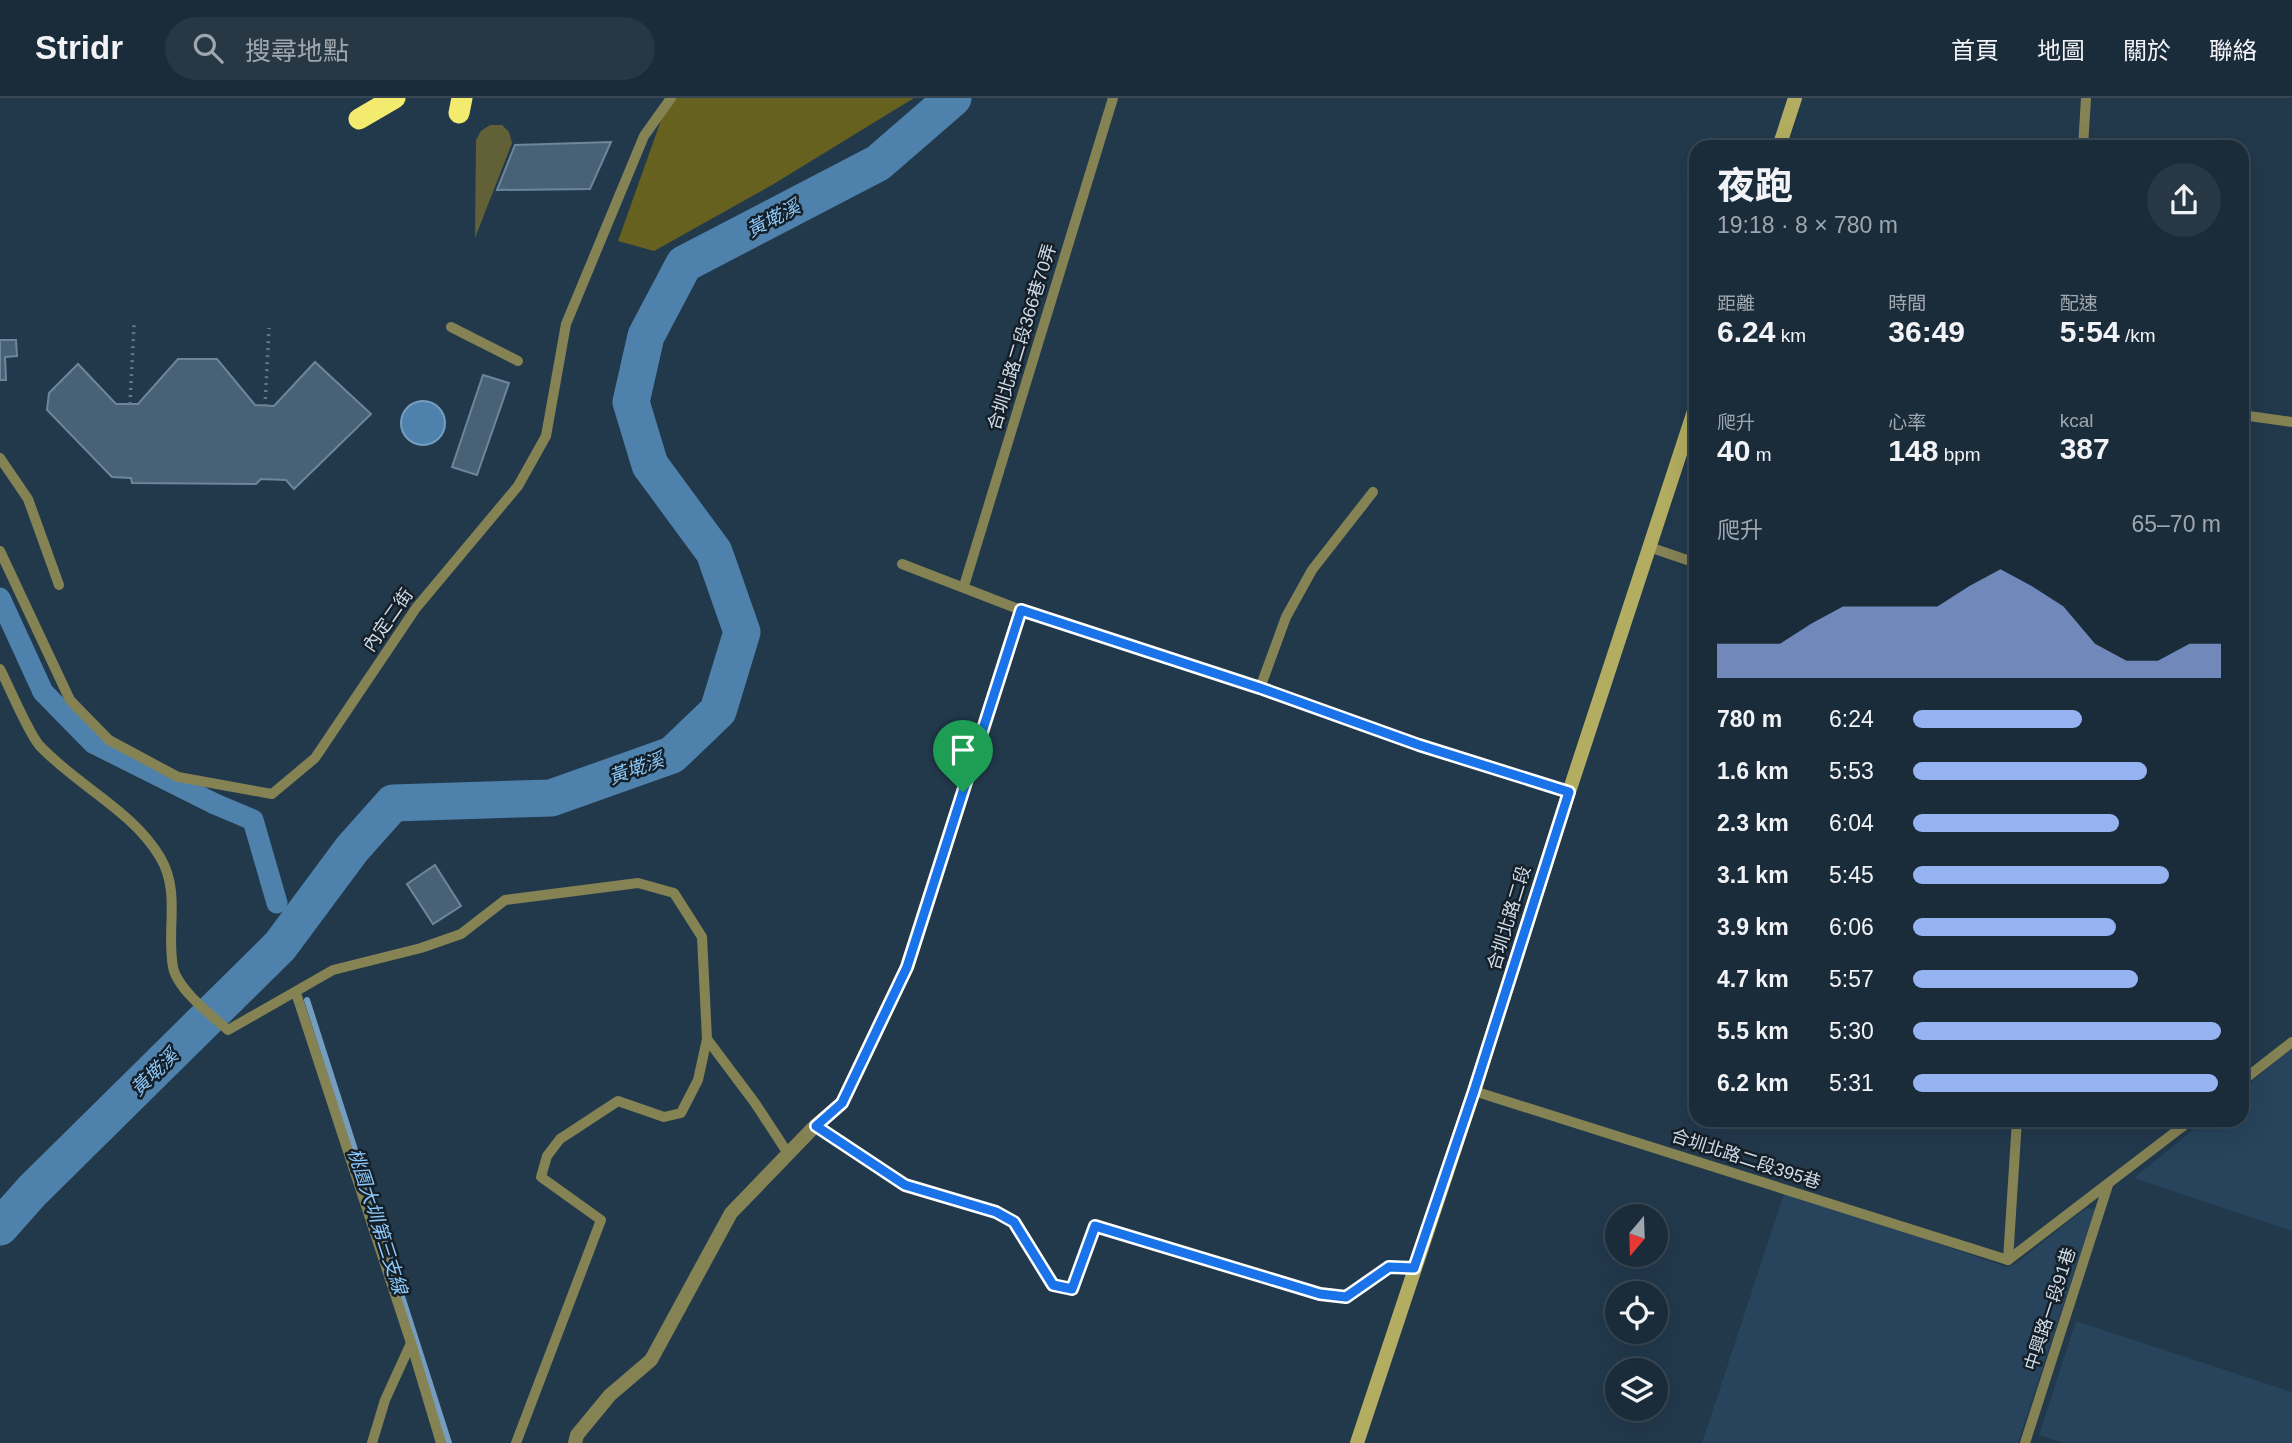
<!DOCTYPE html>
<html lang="zh-TW">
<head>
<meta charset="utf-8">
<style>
  body { margin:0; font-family:Helvetica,"Noto Sans TC",sans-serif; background:#273744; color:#f1f3f6; height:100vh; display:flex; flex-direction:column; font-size:26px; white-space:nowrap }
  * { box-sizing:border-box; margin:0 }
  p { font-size:23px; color:#9fa7ae }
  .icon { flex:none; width:38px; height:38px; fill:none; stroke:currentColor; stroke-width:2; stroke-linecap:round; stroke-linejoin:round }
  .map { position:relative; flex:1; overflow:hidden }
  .details { position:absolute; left:1689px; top:42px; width:560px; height:987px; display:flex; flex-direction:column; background:#1a2b39; border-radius:21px; box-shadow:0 7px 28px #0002,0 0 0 2px #384753 }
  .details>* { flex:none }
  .needle { width:46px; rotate:199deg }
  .controls { position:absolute; left:1605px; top:1106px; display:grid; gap:14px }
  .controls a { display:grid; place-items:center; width:63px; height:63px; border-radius:50%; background:#1a2b39; box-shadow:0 7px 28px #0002,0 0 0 2px #384753; font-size:35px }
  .pin { position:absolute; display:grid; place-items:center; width:60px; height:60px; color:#fff; margin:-72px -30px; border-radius:50% 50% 50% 0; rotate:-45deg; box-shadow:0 0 7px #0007 }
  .pin .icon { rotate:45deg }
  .round { display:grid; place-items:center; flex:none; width:74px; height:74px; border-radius:37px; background:#273744 }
  .head { display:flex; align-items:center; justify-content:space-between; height:119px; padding:0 28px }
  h1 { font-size:38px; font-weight:700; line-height:52px }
  .figures { display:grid; grid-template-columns:repeat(3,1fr); gap:10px; height:119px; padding:7px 28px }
  .figures div { display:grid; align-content:center }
  .figures b { font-size:30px; font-weight:700 }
  .figures small { font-size:19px; font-weight:400 }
  .figures p { font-size:19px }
  .chart { height:196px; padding:14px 28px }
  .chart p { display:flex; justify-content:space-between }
  .chart svg { width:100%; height:126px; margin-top:7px; fill:#95b2f1; opacity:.7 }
  ul { padding:0 28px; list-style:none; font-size:23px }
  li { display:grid; grid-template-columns:112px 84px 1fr; align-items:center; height:52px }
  li i { height:18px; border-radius:9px; background:#95b2f1 }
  header { display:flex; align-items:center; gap:42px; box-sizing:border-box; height:98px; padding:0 35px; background:#1a2b39; border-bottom:2px solid #384753 }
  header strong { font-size:33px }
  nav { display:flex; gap:38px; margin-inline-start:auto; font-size:24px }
  .search { width:490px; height:63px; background:#273744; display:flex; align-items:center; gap:18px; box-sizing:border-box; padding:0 24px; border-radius:38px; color:#9fa7ae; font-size:26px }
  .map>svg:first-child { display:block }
</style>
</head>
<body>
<header>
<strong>Stridr</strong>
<div class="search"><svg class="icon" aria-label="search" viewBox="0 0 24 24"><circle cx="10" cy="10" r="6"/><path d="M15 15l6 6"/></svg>搜尋地點</div>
<nav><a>首頁</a><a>地圖</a><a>關於</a><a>聯絡</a></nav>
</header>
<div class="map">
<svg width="2292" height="1345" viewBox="0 0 2292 1345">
  <rect width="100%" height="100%" fill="#22394c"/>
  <g fill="#27445c">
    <path d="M2292,950V1133L2134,1080L2205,1022H2242V992Z"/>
    <path d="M1785,1093L2006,1169L2015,1166L2086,1110L2095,1111L2018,1345H1702Z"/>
    <path d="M2076,1223L2292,1294V1345H2064L2039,1337Z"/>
  </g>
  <path fill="#626037" d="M490,27H502L509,34L512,45L475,140L476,42L481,33Z"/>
  <path fill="#66611f" d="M669,0H914L772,87L654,153L618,143Z"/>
  <circle fill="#4e82ad" stroke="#759dbf" stroke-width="2" cx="423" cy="325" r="22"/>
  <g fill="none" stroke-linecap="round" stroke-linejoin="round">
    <path stroke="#759dbf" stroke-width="6" d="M307,902L449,1345"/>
    <path stroke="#4e82ad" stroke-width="21" d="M0,500L43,594L93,645L215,706L253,722L277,805"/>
    <path stroke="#4e82ad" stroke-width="37" d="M0,1129L32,1093L280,848L352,751L393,705L551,700L672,657L718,613L742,534L714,454L650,367L631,304L646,238L684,166L878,65L953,0"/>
  </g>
  <g fill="#486175" stroke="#6d869c" stroke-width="2">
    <path d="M611,44L590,91L497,92L515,47Z"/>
    <path d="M0,242H16L17,258L5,259L6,282H0Z"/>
    <path d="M178,261H217L255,307L274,308L315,264L371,316L294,391L286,382L261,381L256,386L132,385L131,380L112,379L47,312L49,295L78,266L116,306H138Z"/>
    <path d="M483,277L509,285L477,377L452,369Z"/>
    <path d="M435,767L461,808L433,826L407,786Z"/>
  </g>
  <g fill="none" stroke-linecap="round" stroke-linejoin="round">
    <g stroke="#647788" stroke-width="3.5" stroke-dasharray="2 5" stroke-linecap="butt">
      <path d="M130,306L134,227"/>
      <path d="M265,308L269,230"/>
    </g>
    <g stroke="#858354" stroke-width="10">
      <path d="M2083,49L2086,0"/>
      <path d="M451,229L518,263"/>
      <path d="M2242,317L2292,324"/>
      <path d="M0,360L28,401L59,487"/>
      <path d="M1649,449L1696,465"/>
      <path d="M0,453L70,602L109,642L178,679L272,696L315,660L416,510L518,388L546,338L566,226L644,38L671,0"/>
      <path d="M902,466L1021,512L1260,590L1419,647L1569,694"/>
      <path d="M964,488L1113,0"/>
      <path d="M0,571C10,590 27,632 39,647C76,687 132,712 160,759C181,794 166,831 173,869C177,891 212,918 228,932L333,872L421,850L461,836L505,802L638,785L674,795L702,839L707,941L755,1005L789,1057"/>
      <path d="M1260,590L1286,519L1312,472L1373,394"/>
      <path d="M1694,745L1696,739"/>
      <path d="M296,895L411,1245L441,1345"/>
      <path d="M2242,983L2292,944"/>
      <path d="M1474,993L2008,1162"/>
      <path d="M815,1028L905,1087L996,1114L1014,1124L1053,1187L1072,1191L1095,1128L1320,1196L1346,1199L1389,1169L1414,1170"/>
      <path d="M2008,1162L2191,1022"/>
      <path d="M2008,1162L2017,1022"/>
      <path d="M372,1345L385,1302L411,1245"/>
      <path d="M516,1345L601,1122L541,1079L547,1058L560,1041L618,1003L664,1019L681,1015L698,982L707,941"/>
      <path d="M2025,1345L2108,1087"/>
    </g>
    <path stroke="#858354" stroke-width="14" d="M575,1345L577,1337L610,1297L651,1262L731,1115L815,1028L842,1005L907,869L1021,512"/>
    <g stroke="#b2ad60" stroke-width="14">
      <path d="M1779,49L1795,0"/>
      <path d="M1357,1345L1474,993L1569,694L1696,307"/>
    </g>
    <g stroke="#f3eb6e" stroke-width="21">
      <path d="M459,15L462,0"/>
      <path d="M359,21L395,0"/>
    </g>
  </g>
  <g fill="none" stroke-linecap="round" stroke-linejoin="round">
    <defs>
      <path id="route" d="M1021,512L1260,590L1419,647L1569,694L1474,993L1414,1170L1389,1169L1346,1199L1320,1196L1095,1128L1072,1191L1053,1187L1014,1124L996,1114L905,1087L816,1028L842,1005L907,869Z"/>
    </defs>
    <use href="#route" stroke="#fff" stroke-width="14"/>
    <use href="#route" stroke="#1a73e8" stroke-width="9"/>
  </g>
  <g text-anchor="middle" stroke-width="5" stroke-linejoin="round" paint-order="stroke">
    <g font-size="18" fill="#cfdce8" stroke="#151f28">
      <text transform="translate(1022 239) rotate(-73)" y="6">合圳北路二段366巷70弄</text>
      <text transform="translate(388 522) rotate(-55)" y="6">內定二街</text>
      <text transform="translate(1509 820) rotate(-73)" y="6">合圳北路二段</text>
      <text transform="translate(1746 1061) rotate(18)" y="6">合圳北路二段395巷</text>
      <text transform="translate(2050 1211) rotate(-72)" y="6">中興路一段91巷</text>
    </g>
    <g font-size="19" font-style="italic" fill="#8cc8f9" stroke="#151f28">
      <text transform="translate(773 120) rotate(-28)" y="7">黃墘溪</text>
      <text transform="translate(636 670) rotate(-20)" y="7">黃墘溪</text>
      <text transform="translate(154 974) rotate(-45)" y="7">黃墘溪</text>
      <text transform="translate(378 1123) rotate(72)" y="7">桃園大圳第三支線</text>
    </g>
  </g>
</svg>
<div class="controls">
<a><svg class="needle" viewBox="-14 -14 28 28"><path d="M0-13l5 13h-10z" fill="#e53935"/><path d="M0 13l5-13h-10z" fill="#9fa7ae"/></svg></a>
<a><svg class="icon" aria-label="locate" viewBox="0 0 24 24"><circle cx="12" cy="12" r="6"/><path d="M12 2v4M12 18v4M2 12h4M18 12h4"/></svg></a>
<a><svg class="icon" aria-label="layers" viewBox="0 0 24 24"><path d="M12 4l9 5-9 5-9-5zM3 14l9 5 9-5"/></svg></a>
</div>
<div class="pin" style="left:963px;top:694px;background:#1e9e55"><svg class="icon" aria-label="arrive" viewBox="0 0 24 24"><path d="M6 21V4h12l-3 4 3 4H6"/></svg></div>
<section class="details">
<div class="head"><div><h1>夜跑</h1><p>19:18 · 8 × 780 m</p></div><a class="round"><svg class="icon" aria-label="share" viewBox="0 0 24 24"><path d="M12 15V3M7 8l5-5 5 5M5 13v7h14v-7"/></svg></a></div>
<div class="figures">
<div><p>距離</p><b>6.24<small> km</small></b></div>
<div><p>時間</p><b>36:49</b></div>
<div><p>配速</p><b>5:54<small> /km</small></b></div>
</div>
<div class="figures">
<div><p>爬升</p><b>40<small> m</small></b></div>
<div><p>心率</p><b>148<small> bpm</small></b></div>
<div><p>kcal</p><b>387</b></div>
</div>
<div class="chart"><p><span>爬升</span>65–70 m</p>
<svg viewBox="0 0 160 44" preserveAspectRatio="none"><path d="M0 44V32L10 32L20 32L30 25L40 19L50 19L60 19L70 19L80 12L90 6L100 12L110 19L120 32L130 38L140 38L150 32L160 32V44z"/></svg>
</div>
<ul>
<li><b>780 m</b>6:24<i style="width:55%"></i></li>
<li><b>1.6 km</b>5:53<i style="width:76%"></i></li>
<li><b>2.3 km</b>6:04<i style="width:67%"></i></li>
<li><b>3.1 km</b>5:45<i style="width:83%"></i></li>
<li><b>3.9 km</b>6:06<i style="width:66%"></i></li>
<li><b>4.7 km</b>5:57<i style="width:73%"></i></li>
<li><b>5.5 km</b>5:30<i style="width:100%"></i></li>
<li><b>6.2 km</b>5:31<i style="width:99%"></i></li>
</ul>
</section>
</div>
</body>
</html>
